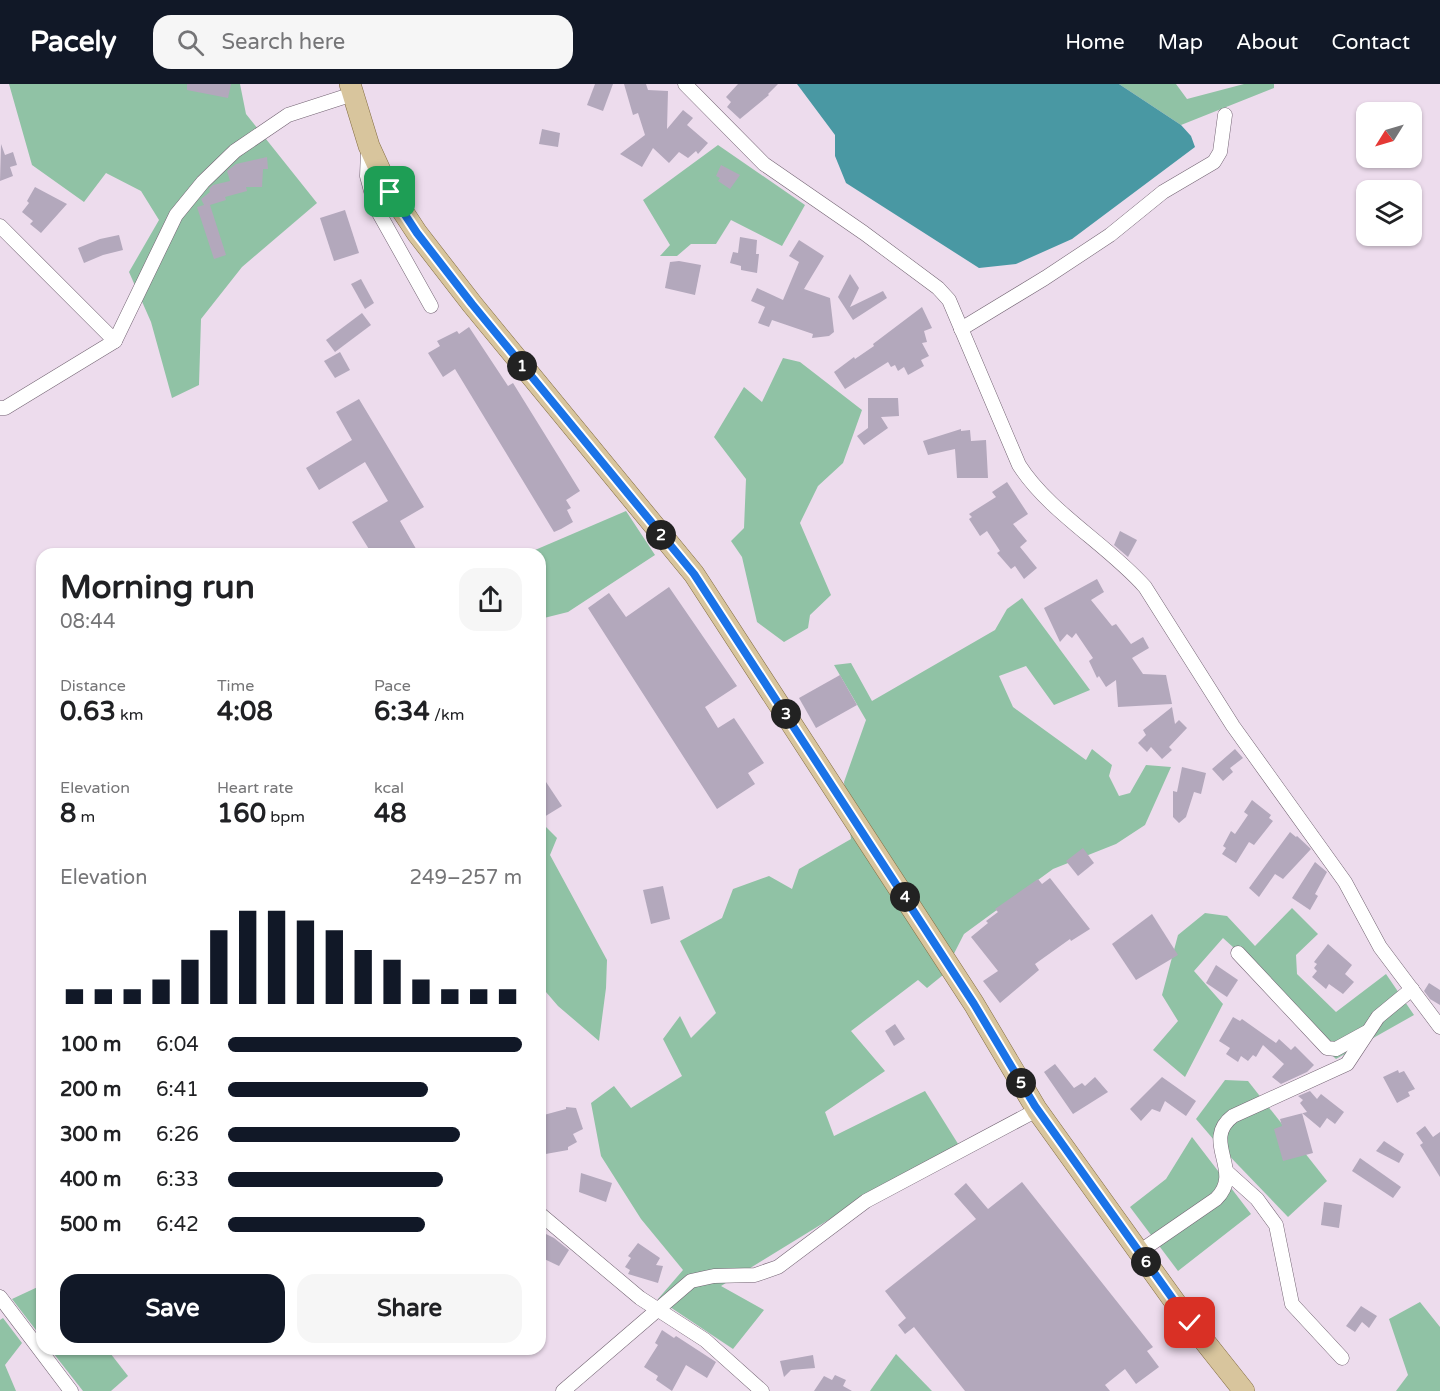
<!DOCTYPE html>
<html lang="en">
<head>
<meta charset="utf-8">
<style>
  body { margin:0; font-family:"Varela Round",sans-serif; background:#f6f6f6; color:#202124; height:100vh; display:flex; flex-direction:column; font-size:22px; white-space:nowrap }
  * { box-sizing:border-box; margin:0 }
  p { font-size:20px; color:#757577 }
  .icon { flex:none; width:33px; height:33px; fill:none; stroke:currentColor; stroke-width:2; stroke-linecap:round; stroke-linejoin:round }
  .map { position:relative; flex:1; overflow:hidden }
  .drawer { position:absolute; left:36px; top:464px; width:510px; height:807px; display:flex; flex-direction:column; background:#fff; border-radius:18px; box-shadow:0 2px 4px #0004 }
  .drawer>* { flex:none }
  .needle { width:39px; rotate:233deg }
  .buttons { position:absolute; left:1356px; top:18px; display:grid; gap:12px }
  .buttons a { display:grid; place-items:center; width:66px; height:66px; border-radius:12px; background:#fff; box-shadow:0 2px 4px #0004; font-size:30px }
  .pin { position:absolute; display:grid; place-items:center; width:51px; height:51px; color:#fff; margin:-26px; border-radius:12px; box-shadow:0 3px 9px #0006 }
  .km { position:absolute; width:30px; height:30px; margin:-15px; border-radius:50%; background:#222; color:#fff; font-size:16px; line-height:30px; text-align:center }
  .round { display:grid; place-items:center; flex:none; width:63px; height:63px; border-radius:18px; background:#f6f6f6 }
  .overview { display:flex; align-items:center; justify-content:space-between; height:102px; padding:0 24px }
  h1 { font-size:33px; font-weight:700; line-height:45px }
  .stats { display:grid; grid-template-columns:repeat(3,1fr); gap:9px; height:102px; padding:6px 24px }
  .stats div { display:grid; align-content:center }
  .stats b { font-size:26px; font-weight:700 }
  .stats small { font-size:16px; font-weight:400 }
  .stats p { font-size:16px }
  .chart { height:168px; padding:12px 24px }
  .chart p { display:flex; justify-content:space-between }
  .chart svg { width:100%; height:108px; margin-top:6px; stroke:#111827; stroke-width:6 }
  .primary-button { display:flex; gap:12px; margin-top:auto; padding:12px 24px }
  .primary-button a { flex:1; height:69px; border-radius:18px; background:#111827; color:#fff; font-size:24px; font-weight:700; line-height:69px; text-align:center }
  .primary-button a+a { background:#f6f6f6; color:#202124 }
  ul { padding:0 24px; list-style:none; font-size:20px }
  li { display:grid; grid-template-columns:96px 72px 1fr; align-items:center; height:45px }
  li i { height:15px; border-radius:8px; background:#111827 }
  header { display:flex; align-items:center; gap:36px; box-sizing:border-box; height:84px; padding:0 30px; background:#111827; color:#fff }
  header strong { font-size:28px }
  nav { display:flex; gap:33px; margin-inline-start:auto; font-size:21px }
  .search { width:420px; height:54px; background:#f6f6f6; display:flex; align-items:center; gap:15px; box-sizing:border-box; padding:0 21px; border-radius:18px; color:#757577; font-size:22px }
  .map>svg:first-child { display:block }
</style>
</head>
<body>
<header>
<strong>Pacely</strong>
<div class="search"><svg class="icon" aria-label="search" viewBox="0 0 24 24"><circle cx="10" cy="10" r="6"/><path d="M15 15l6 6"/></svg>Search here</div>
<nav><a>Home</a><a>Map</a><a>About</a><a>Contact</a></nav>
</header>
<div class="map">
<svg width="1440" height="1307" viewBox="0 0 1440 1307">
  <rect width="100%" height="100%" fill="#eddced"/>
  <g fill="#90c2a5">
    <path d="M9,0H240L246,30L317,119L242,183L201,235L199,301L172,314L151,238L129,188L159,136L141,107L106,89L84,118L32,81Z"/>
    <path d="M1119,0H1176L1187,15L1244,0H1274V4L1181,41Z"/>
    <path d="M718,61L805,121L782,162L731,136L716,160H691L677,172H660L670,161L643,116Z"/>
    <path d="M783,274L800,278L862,326L843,379L818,402L800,439L831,511L810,531L808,544L784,558L757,538L742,473L731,457L744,444L746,395L714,353L744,303L762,318Z"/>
    <path d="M626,427L655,471L568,528L540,535V470L528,469Z"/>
    <path d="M1022,514L1090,606L1054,621L1026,582L999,592L1013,623L1086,676L1092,665L1112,681L1109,692L1119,712L1130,709L1146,681L1171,683L1145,741L1116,760L1053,785L964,850L943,891L927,904L918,896L851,947L885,987L825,1028L834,1052L925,1007L960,1063L856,1119L721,1202L764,1226L733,1265L658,1215L683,1186L641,1135L601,1072L591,1019L614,1002L631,1024L682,992L663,955L680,932L691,954L716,929L680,857L722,834L733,805L769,792L792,805L799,785L851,755L844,698L866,636L834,581L851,579L872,617L995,546L1007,525Z"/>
    <path d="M540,737L557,754L550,771L607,876L606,904L599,957L558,922L540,901Z"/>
    <path d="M1292,824L1318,850L1296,871L1297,890L1336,928L1386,890L1414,931L1336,975L1276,918L1266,893L1223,854L1194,887L1223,920L1185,993L1153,966L1178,937L1162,911L1178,851L1205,829L1227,832L1255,862Z"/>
    <path d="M1225,996L1248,997L1327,1097L1288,1133L1214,1056L1196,1035Z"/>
    <path d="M1192,1053L1251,1130L1178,1187L1130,1123L1166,1095Z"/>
    <path d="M42,1201V1254L12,1215Z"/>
    <path d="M1420,1218L1440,1243V1307H1396L1408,1291L1389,1235Z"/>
    <path d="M3,1234L22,1259L5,1281L16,1307H0V1236Z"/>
    <path d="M50,1265H107L128,1292L111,1307H83Z"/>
    <path d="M896,1270L932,1307H870Z"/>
  </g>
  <path fill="#4998a3" d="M797,0H1119L1181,41L1191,52L1195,63L1072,155L1016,180L979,184L846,99L835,72V51Z"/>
  <g fill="#b3a8bc">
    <path d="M187,0H231L228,14L187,6Z"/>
    <path d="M595,0H613L603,27L587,21Z"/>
    <path d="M624,0H646L648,6L668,7L667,45L683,26L693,34L687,41L708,59L698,70L696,67L688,74L679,68L669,79L653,64L642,83L620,70L645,51L638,29L633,31Z"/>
    <path d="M738,0H778L768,10L769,11L740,35L727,23L731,18L726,13Z"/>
    <path d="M542,45L560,49L558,63L539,60Z"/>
    <path d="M1,60L5,71L13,68L17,81L10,83L13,92L0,97Z"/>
    <path d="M267,73L268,85H263L262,103H246L247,107L225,113L226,116L210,121L226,171L214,175L197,123L204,121L201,115L210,108L209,105L213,101L230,97L227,87L236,80Z"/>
    <path d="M721,81L740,91L730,105L718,97L720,94L716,92Z"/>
    <path d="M35,103L67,120L41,149L30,140L33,137L22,128L29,119L27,117Z"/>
    <path d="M345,126L359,169L334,177L320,134Z"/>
    <path d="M119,151L123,166L103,171L84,179L78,164L100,155Z"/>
    <path d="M740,153L757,156L756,170H759L757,189L741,186V182L730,179L733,168L738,169Z"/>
    <path d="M799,156L824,172L804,205L830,214L834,248L829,252L812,254L813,250L772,236L769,243L758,239L765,223L751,217L757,204L783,216L799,178L789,172Z"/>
    <path d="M679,177L701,181L695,211L665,204L670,178Z"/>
    <path d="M850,190L859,204L850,223L883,207L887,214L853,236L838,213Z"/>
    <path d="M361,195L374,219L365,225L351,200Z"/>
    <path d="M922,223L932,244L924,247L927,258L922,259L929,272L921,276L924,282L908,291L904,283L898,287L895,281L891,283L888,278L845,305L834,288L854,273L855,275L874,262L873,260Z"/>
    <path d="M362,229L371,241L335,268L326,256Z"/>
    <path d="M469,243L508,302L513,299L580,407L566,416L571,424L567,426L573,438L561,445L554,448L455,285L443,293L428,269L440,262L437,257L457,247L459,250Z"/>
    <path d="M340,268L350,286L335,294L324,277Z"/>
    <path d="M868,314H898L899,332L881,333L888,344L864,361L857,352L868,344Z"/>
    <path d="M359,315L424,423L400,437L419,470H372L352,438L388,417L365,378L319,406L306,384L352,356L336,328Z"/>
    <path d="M961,345V347L970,346L971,357L986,356L988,394H957L955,365L928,371L923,357Z"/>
    <path d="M1007,398L1028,430L1013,440L1027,457L1020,463L1037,484L1024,495L1015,482L1011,485L997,469L1000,467L987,447L980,452L969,435L972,433L969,430L996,413L992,408Z"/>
    <path d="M1120,447L1137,456L1128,473L1114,461Z"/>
    <path d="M1097,495L1104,508L1091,516L1112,542L1116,540L1131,560L1143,553L1149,564L1132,574L1143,590L1166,591L1172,620L1118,623L1116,596L1106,603L1099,592L1097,594L1089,577L1093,574L1076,549L1072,554L1067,550L1060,558L1044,524Z"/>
    <path d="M669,503L737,602L705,623L718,644L734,634L764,679L748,689L755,700L717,725L588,524L609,509L626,533Z"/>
    <path d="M840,591L857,621L816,644L799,614Z"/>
    <path d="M1172,623L1175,640L1179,636L1187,644L1169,663L1172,666L1162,675L1151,663L1147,668L1138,659L1146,651L1143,646Z"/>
    <path d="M1235,665L1243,674L1230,684L1233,688L1223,697L1212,685Z"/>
    <path d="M1182,683L1206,689L1201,710L1194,708L1186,733L1179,739L1173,733V707L1177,708Z"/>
    <path d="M540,689L562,722L544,733L540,727Z"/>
    <path d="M1252,716L1271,731L1269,734L1273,737L1254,761L1249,758L1236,779L1222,770L1226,764L1223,762L1231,747L1235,750L1248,731L1244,728Z"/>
    <path d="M1290,748L1296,753L1297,752L1311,765L1283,795L1275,790L1259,813L1249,804Z"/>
    <path d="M1083,764L1094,779L1078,792L1066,777Z"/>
    <path d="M1315,778L1327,788L1315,810L1318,812L1310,826L1292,814Z"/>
    <path d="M1050,794L1090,845L1071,857L1070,855L1035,880L1039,886L1000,919L983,897L998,887L971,853L988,839L986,837L998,828L995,825L1038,795L1042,800Z"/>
    <path d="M663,802L670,835L651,840L643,806Z"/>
    <path d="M1152,830L1178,871L1136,896L1112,860Z"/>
    <path d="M1328,860L1352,881L1345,890L1354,898L1343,910L1329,900L1326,905L1312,893L1317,887L1314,884L1317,880L1314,878Z"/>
    <path d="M1216,881L1238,896L1227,913L1206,899Z"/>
    <path d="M1429,899L1440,906V921L1430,915L1424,907Z"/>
    <path d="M1233,933L1240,937L1242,935L1276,959L1279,955L1291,966L1295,962L1314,981L1307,988L1281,1000L1272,993L1284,980L1263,961L1256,973L1253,971L1248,977L1241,972L1238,978L1226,970L1230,964L1219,957Z"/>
    <path d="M895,940L905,955L894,962L885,947Z"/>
    <path d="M1055,980L1074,1004L1082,999L1085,1002L1095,993L1108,1008L1073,1030L1044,988Z"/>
    <path d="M1398,986L1399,989L1404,987L1415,1005L1408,1008L1410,1012L1397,1019L1383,993Z"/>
    <path d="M1162,993L1196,1017L1186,1032L1165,1017L1160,1028L1152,1025L1141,1037L1130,1025Z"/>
    <path d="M1310,1007L1317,1015L1321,1010L1344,1028L1335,1040L1327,1034L1320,1044L1302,1029L1313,1069L1283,1077L1274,1045L1282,1042L1280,1035L1307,1028L1300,1019L1303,1016L1298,1012Z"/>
    <path d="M566,1023L576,1024L583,1045L573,1050L577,1058L568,1063V1066L540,1071V1032L566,1025Z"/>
    <path d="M1425,1042L1433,1053L1440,1048V1093L1420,1061L1423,1059L1416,1049Z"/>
    <path d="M1384,1057L1404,1070L1399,1079L1376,1067Z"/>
    <path d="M1360,1074L1401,1103L1393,1114L1352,1087Z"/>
    <path d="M581,1089L612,1099L606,1118L579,1108Z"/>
    <path d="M1022,1098L1153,1263L1147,1267L1159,1283L1136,1300L1125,1285L1105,1301L1110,1307H965L914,1243L905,1250L898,1241L906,1234L885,1207L976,1135L954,1110L966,1099L988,1125Z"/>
    <path d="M1324,1118L1342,1121L1339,1144L1321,1141Z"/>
    <path d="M540,1147L554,1154L569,1166L559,1182L540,1173Z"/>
    <path d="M638,1159L660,1174L656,1181L663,1182L658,1199L628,1190L630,1186L625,1183L631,1174L628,1172Z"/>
    <path d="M1361,1222L1377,1232L1369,1244L1362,1238L1355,1248L1346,1242Z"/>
    <path d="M662,1246L674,1254L676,1252L716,1278L707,1294L686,1281L672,1307L656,1296L658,1292L644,1283L658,1261L655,1259Z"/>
    <path d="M813,1271L815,1284L791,1286L784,1293L780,1277Z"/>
    <path d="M835,1291L846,1296L843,1302L852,1307H814L824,1292L832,1296Z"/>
  </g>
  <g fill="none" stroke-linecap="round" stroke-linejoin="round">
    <defs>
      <g id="street">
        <path d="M685,0L764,80L864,149L938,204L949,216L1019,381C1049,428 1108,461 1145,503L1233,642L1345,798L1380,863L1440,943"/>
        <path d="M368,66L367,92L375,122L431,222"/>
        <path d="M0,142L115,257"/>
        <path d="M961,245L1045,194L1110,151L1163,108L1214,78L1220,68L1225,31"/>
        <path d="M0,324H5L115,257L176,131L203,98L235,67L288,31L353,10"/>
        <path d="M1238,869L1327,964L1336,965L1367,948"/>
        <path d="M1227,1088L1257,1115L1276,1141L1292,1220L1342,1274"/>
        <path d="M540,1130L640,1214L705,1256L762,1307"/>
        <path d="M1139,1168L1216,1115C1245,1087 1200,1057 1233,1032L1347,980L1378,933L1412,905"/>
        <path d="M0,1213L71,1307"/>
        <path d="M563,1307L691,1197L714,1192L755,1191L778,1183L866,1117L1037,1026"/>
      </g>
      <path id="primary" d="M350,0L369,62L390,108L417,149L472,220L694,490L974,920L1037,1026L1190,1239L1244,1307"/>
    </defs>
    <use href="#street" stroke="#736473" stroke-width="15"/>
    <use href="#primary" stroke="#836d42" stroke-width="22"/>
    <use href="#street" stroke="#fff" stroke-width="14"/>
    <use href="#primary" stroke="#d8c59d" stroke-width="21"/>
  </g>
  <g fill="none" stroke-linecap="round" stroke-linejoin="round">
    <defs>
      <path id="route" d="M390,108L417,149L472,220L694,490L974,920L1035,1022L1190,1239"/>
    </defs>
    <use href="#route" stroke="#fff" stroke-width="12"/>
    <use href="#route" stroke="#1a73e8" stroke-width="8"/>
  </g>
</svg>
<div class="buttons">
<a><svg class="needle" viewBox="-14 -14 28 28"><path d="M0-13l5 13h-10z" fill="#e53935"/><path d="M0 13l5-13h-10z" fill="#757577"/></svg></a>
<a><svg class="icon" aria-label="layers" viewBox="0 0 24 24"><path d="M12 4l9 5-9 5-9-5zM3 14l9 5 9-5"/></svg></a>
</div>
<div class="pin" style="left:390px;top:108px;background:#1e9e55"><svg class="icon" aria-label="arrive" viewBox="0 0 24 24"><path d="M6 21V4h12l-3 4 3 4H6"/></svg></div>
<div class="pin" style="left:1190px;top:1239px;background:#d93025"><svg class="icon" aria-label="check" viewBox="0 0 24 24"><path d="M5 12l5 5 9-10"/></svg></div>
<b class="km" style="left:522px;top:282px">1</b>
<b class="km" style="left:661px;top:451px">2</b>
<b class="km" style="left:786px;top:630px">3</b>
<b class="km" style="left:905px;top:813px">4</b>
<b class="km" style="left:1021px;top:999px">5</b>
<b class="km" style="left:1146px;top:1178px">6</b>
<section class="drawer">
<div class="overview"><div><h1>Morning run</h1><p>08:44</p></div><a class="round"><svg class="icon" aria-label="share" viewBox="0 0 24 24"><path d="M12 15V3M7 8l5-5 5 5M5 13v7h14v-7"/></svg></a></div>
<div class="stats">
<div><p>Distance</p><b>0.63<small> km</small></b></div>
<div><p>Time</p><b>4:08</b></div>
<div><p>Pace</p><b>6:34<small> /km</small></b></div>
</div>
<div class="stats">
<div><p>Elevation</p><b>8<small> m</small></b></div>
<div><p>Heart rate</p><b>160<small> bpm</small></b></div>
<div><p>kcal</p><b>48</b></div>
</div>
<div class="chart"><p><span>Elevation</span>249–257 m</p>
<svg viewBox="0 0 160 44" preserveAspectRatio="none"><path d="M5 44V38M15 44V38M25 44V38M35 44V34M45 44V26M55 44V14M65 44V6M75 44V6M85 44V10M95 44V14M105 44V22M115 44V26M125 44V34M135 44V38M145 44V38M155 44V38"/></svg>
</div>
<ul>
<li><b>100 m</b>6:04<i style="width:100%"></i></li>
<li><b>200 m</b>6:41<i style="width:68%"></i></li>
<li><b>300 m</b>6:26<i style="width:79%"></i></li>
<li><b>400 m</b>6:33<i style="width:73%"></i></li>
<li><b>500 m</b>6:42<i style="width:67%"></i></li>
</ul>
<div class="primary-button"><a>Save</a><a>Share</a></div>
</section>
</div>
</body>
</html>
